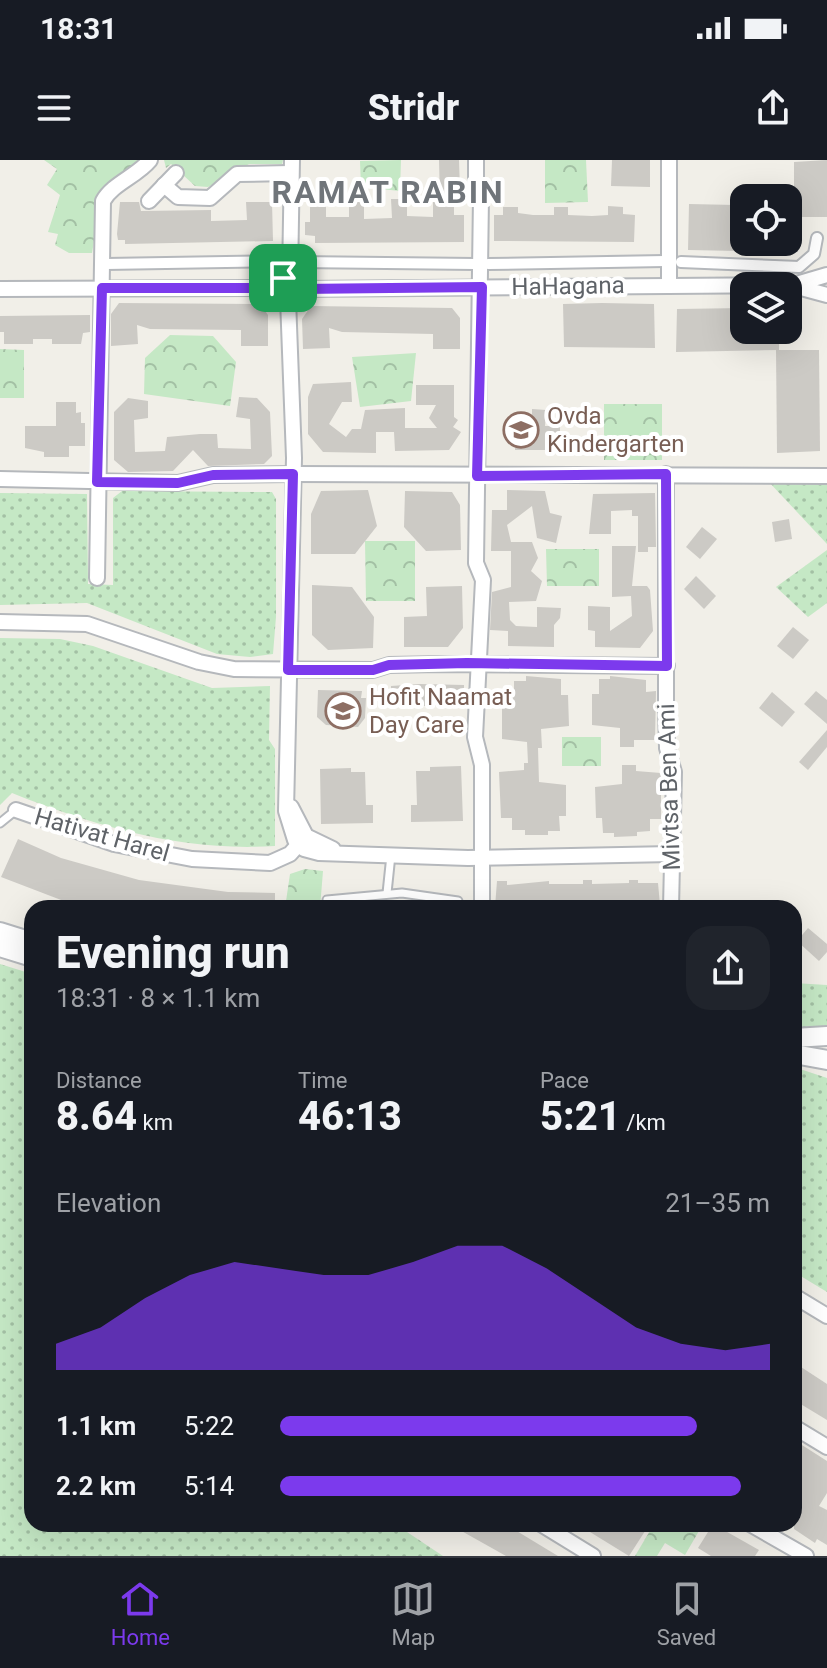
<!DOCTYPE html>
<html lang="en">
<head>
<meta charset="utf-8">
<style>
  body { margin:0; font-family:Roboto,sans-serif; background:#20242c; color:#f1f3f6; height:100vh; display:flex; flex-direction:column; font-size:30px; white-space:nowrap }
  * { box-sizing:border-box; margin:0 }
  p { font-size:26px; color:#9ea1a6 }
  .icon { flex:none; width:44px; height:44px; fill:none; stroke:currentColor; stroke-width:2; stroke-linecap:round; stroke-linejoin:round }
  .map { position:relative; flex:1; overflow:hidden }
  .side { position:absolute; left:24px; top:740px; width:778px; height:632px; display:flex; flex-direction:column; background:#171b24; border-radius:24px; box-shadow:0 8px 32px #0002 }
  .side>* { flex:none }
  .buttons { position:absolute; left:730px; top:24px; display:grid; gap:16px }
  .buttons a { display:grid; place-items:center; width:72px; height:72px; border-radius:16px; background:#171b24; box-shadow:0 8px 32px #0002; font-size:40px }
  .pin { position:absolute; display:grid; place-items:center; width:68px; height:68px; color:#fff; margin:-34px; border-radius:16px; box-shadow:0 4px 12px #0006 }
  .round { display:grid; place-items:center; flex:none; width:84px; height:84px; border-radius:24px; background:#20242c }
  .head { display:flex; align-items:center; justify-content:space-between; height:136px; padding:0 32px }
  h1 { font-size:44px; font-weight:800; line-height:60px }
  .figures { display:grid; grid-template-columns:repeat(3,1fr); gap:12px; height:136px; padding:8px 32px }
  .figures div { display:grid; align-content:center }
  .figures b { font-size:40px; font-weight:800 }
  .figures small { font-size:22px; font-weight:400 }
  .figures p { font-size:22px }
  .chart { height:224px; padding:16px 32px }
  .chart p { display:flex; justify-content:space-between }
  .chart svg { width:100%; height:144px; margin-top:8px; fill:#7c3aed; opacity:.7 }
  ul { padding:0 32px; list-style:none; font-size:26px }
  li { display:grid; grid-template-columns:128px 96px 1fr; align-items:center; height:60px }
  li i { height:20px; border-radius:10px; background:#7c3aed }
  .status { display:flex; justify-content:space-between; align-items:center; height:56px; padding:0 40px; background:#171b24; direction:ltr }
  .status svg { height:22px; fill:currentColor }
  header { display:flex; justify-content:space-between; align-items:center; height:104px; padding:0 32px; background:#171b24; font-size:36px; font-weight:800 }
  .dock { display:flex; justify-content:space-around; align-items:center; height:112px; border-top:2px solid #363941; background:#171b24; font-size:22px; color:#9ea1a6 }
  .dock a { display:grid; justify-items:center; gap:4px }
  .dock .on { color:#7c3aed }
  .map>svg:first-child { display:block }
</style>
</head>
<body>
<div class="status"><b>18:31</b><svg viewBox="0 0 49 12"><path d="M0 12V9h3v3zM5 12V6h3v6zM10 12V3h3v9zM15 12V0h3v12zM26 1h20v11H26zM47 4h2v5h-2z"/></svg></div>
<header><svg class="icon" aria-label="menu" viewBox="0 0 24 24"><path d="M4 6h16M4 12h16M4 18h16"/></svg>Stridr<svg class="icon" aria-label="share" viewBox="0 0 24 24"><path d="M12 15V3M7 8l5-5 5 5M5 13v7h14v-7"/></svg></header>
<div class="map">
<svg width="827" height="1396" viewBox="0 0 827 1396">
  <defs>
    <pattern id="grass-dots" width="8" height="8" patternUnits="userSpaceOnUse" patternTransform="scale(2)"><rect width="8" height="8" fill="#c5e8c5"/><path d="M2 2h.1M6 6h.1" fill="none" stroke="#a3c0a4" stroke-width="1.8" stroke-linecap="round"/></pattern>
    <pattern id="forest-crowns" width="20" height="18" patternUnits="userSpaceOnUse" patternTransform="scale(2)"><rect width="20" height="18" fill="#c5e8c5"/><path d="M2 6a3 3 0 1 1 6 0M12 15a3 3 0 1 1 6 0" fill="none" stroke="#a3c0a4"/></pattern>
  </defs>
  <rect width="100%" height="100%" fill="#f1efe8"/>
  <g fill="url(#grass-dots)">
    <path d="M827,319V384L768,321Z"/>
    <path d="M122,331L272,332L276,339V457L273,494L250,497L217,494L87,443L0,445V333L87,334L88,424L113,425V338Z"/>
    <path d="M827,390V443L808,457L776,427Z"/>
    <path d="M0,478L60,479L93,486L212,528L270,526L269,580L275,589V686C183,692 97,667 12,633L0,645Z"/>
    <path d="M0,804L32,814V1364H395L443,1396H0Z"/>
    <path d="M794,823L827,825V865L808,870L794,868Z"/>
    <path d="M794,907L827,918V1132L794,1112Z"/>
  </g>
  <g fill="url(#forest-crowns)">
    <path d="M44,0H142L138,8L103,29L92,93H69L55,85L58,74L48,72L60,35L47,25L57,9Z"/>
    <path d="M164,0H283L282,4H249L208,27L195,26L171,4L166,8Z"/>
    <path d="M401,0L400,31L361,27L360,1Z"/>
    <path d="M545,0H586L588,42L545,43Z"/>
    <path d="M170,175L213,176L236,202L230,246L144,234L145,198Z"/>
    <path d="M0,189L24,190V238H0Z"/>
    <path d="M416,193L411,241L360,247L352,197Z"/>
    <rect x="604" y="244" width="58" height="56"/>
    <path d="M365,381H415V441H366Z"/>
    <path d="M546,389H599V426H547Z"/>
    <rect x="562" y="577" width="39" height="29"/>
    <path d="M305,709L323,711L320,748H285L290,714Z"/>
    <path d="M654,1364H703L685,1395L665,1383L657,1396H635Z"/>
  </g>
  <g fill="#cccac5">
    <path d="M439,0H459L460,30H454V55H464V82L315,83V76L305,75V62H310V40H326V57H349V40L364,39V59L392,58L391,39H407V56L433,57V40H440Z"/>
    <path d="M612,0H650V27L611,26Z"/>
    <path d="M827,0V57H798V92L688,90L689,44L735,45V74L744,75V82H788V47H794V2Z"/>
    <path d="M120,42H139L141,51L211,50V61L247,60L246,42H272L273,81L125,84V80H118L117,74Z"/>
    <path d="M608,46L623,47V54L635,55L634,82L494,81V55H503V47H518V53L533,55H554V47H568V55L592,56L608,55Z"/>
    <path d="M119,143L260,144L268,155V186H241V170L150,169L137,165L138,184L111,186V154Z"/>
    <path d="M602,143L654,144L655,188L564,187L563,144Z"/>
    <path d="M311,146L452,148L460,158V189H433V174L342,172L329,168L330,188L303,189L302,159Z"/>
    <path d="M744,148V170H779V190L676,192L677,149Z"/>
    <path d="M90,155V172L83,173L81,184H52V179H33V184H4V172H0V156Z"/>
    <path d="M776,190H819L820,291L777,293Z"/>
    <path d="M351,222L352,242H342L329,264L346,277L352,269H361L365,250L405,248V268H437L429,258L436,245H416V225H454V257L458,260L453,267L461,272L449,290L395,291L394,272H376V293L323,292L308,274V237L313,224Z"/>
    <path d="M239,237L257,238L270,252L272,296L264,304L208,306L193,290L173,311L128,312L114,300V252L128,238L148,241V258L134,260L135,292L165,291L167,277L200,274H217L218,288L251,289L250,259L236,257Z"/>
    <path d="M56,242H76V253L81,252V263H85V286H69V297H44V292L25,288V266H56Z"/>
    <path d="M532,249L546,250L545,266H560V290H515L516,263L532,264Z"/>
    <path d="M368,330L377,366L355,394H311V354L321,331Z"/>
    <path d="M507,330L545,331L550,353L562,356L556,383L537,378L532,346L507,365L511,382H532L538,398L531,411L542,421L536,441L509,442L510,460L516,466L537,467V447L561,448L560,458L554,465V487L508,486V471L490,470L492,432L511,427V391H491L492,350H507Z"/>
    <path d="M405,331L452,332L460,345L461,390L426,391L404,367Z"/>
    <path d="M655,333L656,387H648V392H638V356H632V350L611,351V374H589L593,334Z"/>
    <path d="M789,359L792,379L775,382L772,362Z"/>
    <path d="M702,367L717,379L700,399L686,387Z"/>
    <path d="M612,386H636L632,426H647L650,430L653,471L640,488L595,487V471L588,470V446L610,447V471L632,456L631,436L612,437Z"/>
    <path d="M696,416L716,436L704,449L684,429Z"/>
    <path d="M312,425L352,427L374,457L373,488L328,490L312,475Z"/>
    <path d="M462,426L463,468L448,487H404V457L427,456L426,427Z"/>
    <path d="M793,467L809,480L793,499L777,486Z"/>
    <path d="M526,516L561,519V535H568L569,566L541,569L542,588H538L539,622L566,625V656H559L560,671H548V675H525V670H512V658H501L499,612L524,610V603H528L527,582L502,579V533H514V521H526Z"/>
    <path d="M610,516L646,520V532L656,531L655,580H634V587H620V568L592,565V534H599V519H610Z"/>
    <path d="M420,524L464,525V546H391V526Z"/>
    <path d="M318,530L362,531L361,538H366L365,558L358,567L326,565L317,557Z"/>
    <path d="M816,531L827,540V564L804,544Z"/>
    <path d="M772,532L795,552L782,567L759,548Z"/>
    <path d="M827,570V587L808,610L799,602Z"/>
    <path d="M622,605H636V611L661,613V659H650V671L637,672V676L614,677V673H603L602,658H596L595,627L622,624Z"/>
    <path d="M461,606L463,661L411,662V645H417L416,611H430V607Z"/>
    <path d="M351,608V612H365L366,645H373V663L321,664L320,609Z"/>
    <path d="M18,679L61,698L139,720L228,732L275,733V748L192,745L191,748H82L1,717Z"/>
    <path d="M583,720H592V724L629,723V720H638V723H658L660,745L495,747L497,721H507V725L549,721V724H583Z"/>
    <path d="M808,768L827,784V792L819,801L797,781Z"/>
    <path d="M801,1207L827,1224V1260L794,1240V1218Z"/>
    <path d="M794,1280L827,1301V1333L819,1346L827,1350V1385L817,1379L815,1383L794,1369Z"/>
    <path d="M449,1364H505L558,1396H506Z"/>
    <path d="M577,1364H640L647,1368L629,1396Z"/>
    <path d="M713,1364L759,1390L755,1396H711L698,1388Z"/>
  </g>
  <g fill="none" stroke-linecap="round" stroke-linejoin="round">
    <defs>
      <g id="service">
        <path d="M0,663L16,650"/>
        <path d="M387,733L391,695"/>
        <path d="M327,740L402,733L458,741"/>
      </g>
      <g id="pedestrian">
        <path d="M297,102L475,104"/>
        <path d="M681,102L799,107L814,94L817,78"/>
        <path d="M106,104L284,101"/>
        <path d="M488,104L665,101"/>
      </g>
      <g id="minor">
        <path d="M476,0V28L481,37L476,403L483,420L475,577L482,605V748"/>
        <path d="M164,25L178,37L210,38L237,14L290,13"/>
        <path d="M149,41L176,13"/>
        <path d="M290,117L292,0"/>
        <path d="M669,124V0"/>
        <path d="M793,125L827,115"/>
        <path d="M0,129L277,128"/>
        <path d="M299,129L790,125L827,135"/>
        <path d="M288,139L294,298L286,651L295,680L304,689L319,693L468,698L672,694"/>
        <path d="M666,314V547L667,588L674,612L671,748"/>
        <path d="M0,319L178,323L213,315L293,314L827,316"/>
        <path d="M97,418L103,41C112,24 137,16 150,0"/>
        <path d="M0,462L87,464L199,502L234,509L373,510L389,505L439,504L667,506"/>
        <path d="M291,647L306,676L333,689"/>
        <path d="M16,650L114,684L192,699L270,703L290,694L306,676"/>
        <path d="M794,1136L827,1156"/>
        <path d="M794,1267L827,1287"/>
        <path d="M541,1364L593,1396"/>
        <path d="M750,1364L806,1396"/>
      </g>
      <g id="tertiary">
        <path d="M0,772L32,782"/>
        <path d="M0,787L32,797"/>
        <path d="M794,878L827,876"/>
        <path d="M794,894L827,900"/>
      </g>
    </defs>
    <use href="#service" stroke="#b5b8bc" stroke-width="11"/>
    <use href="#pedestrian" stroke="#b5b8bc" stroke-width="14"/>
    <use href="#minor" stroke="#b5b8bc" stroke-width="18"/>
    <use href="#tertiary" stroke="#b5b8bc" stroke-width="22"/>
    <use href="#service" stroke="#fff" stroke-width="7"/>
    <use href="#pedestrian" stroke="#fff" stroke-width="10"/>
    <use href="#minor" stroke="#fff" stroke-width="14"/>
    <use href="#tertiary" stroke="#fff" stroke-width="18"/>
  </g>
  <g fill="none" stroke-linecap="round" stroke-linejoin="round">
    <defs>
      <path id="route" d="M283,118H293L299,129L482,127L477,316L666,314L667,506L467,503L389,505L373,510H288L293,314L213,315L178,323L97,322L102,128H277Z"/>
    </defs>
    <use href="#route" stroke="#fff" stroke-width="16"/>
    <use href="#route" stroke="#7c3aed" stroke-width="10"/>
  </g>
  <defs>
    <symbol id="school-ring" viewBox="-11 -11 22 22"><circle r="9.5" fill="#fff" stroke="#8d6e63" stroke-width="1.5"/><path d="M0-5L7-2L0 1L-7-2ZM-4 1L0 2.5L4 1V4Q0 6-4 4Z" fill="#8d6e63"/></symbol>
  </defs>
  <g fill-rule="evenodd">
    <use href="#school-ring" x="501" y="250" width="40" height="40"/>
    <use href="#school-ring" x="323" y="531" width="40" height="40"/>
  </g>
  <g text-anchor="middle" stroke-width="8" stroke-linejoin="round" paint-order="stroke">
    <g font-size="24" fill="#5f6368" stroke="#fff">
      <text transform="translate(568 126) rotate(-1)" y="8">HaHagana</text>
      <text transform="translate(669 627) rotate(-92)" y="8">Mivtsa Ben Ami</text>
      <text transform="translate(102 675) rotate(16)" y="8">Hativat Harel</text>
    </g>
    <g font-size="24" fill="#785e54" stroke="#fff" text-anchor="start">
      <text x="547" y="264">Ovda<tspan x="547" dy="28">Kindergarten</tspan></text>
      <text x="369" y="545">Hofit Naamat<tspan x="369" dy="28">Day Care</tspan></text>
    </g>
    <g font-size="32" font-weight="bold" letter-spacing="2" fill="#70757a" stroke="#fff">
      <text x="388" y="43">RAMAT RABIN</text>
    </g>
  </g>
</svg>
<div class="buttons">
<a><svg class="icon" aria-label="locate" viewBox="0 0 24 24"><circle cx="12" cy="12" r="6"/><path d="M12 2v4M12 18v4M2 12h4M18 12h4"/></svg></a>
<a><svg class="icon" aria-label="layers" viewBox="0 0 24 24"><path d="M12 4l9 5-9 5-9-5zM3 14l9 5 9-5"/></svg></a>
</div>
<div class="pin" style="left:283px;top:118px;background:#1e9e55"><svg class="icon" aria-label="arrive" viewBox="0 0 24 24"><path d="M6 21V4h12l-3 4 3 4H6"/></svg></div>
<section class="side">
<div class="head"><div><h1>Evening run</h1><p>18:31 · 8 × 1.1 km</p></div><a class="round"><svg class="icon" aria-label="share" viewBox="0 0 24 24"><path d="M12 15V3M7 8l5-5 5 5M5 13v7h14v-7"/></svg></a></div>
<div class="figures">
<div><p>Distance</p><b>8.64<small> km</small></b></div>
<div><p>Time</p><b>46:13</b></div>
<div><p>Pace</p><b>5:21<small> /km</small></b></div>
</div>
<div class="chart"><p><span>Elevation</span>21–35 m</p>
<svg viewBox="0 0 160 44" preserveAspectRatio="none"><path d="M0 44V36L10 31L20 22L30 15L40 11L50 13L60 15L70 15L80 11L90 6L100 6L110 13L120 22L130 31L140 36L150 38L160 36V44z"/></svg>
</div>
<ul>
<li><b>1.1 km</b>5:22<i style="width:85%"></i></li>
<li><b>2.2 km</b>5:14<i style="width:94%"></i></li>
</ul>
</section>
</div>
<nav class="dock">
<a class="on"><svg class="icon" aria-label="home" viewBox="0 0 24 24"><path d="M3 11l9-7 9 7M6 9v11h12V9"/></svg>Home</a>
<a><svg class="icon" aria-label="map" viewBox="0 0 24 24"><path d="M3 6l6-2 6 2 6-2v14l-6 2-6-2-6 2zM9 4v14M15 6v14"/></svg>Map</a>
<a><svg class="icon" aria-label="saved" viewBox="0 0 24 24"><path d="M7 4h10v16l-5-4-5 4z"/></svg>Saved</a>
</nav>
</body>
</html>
